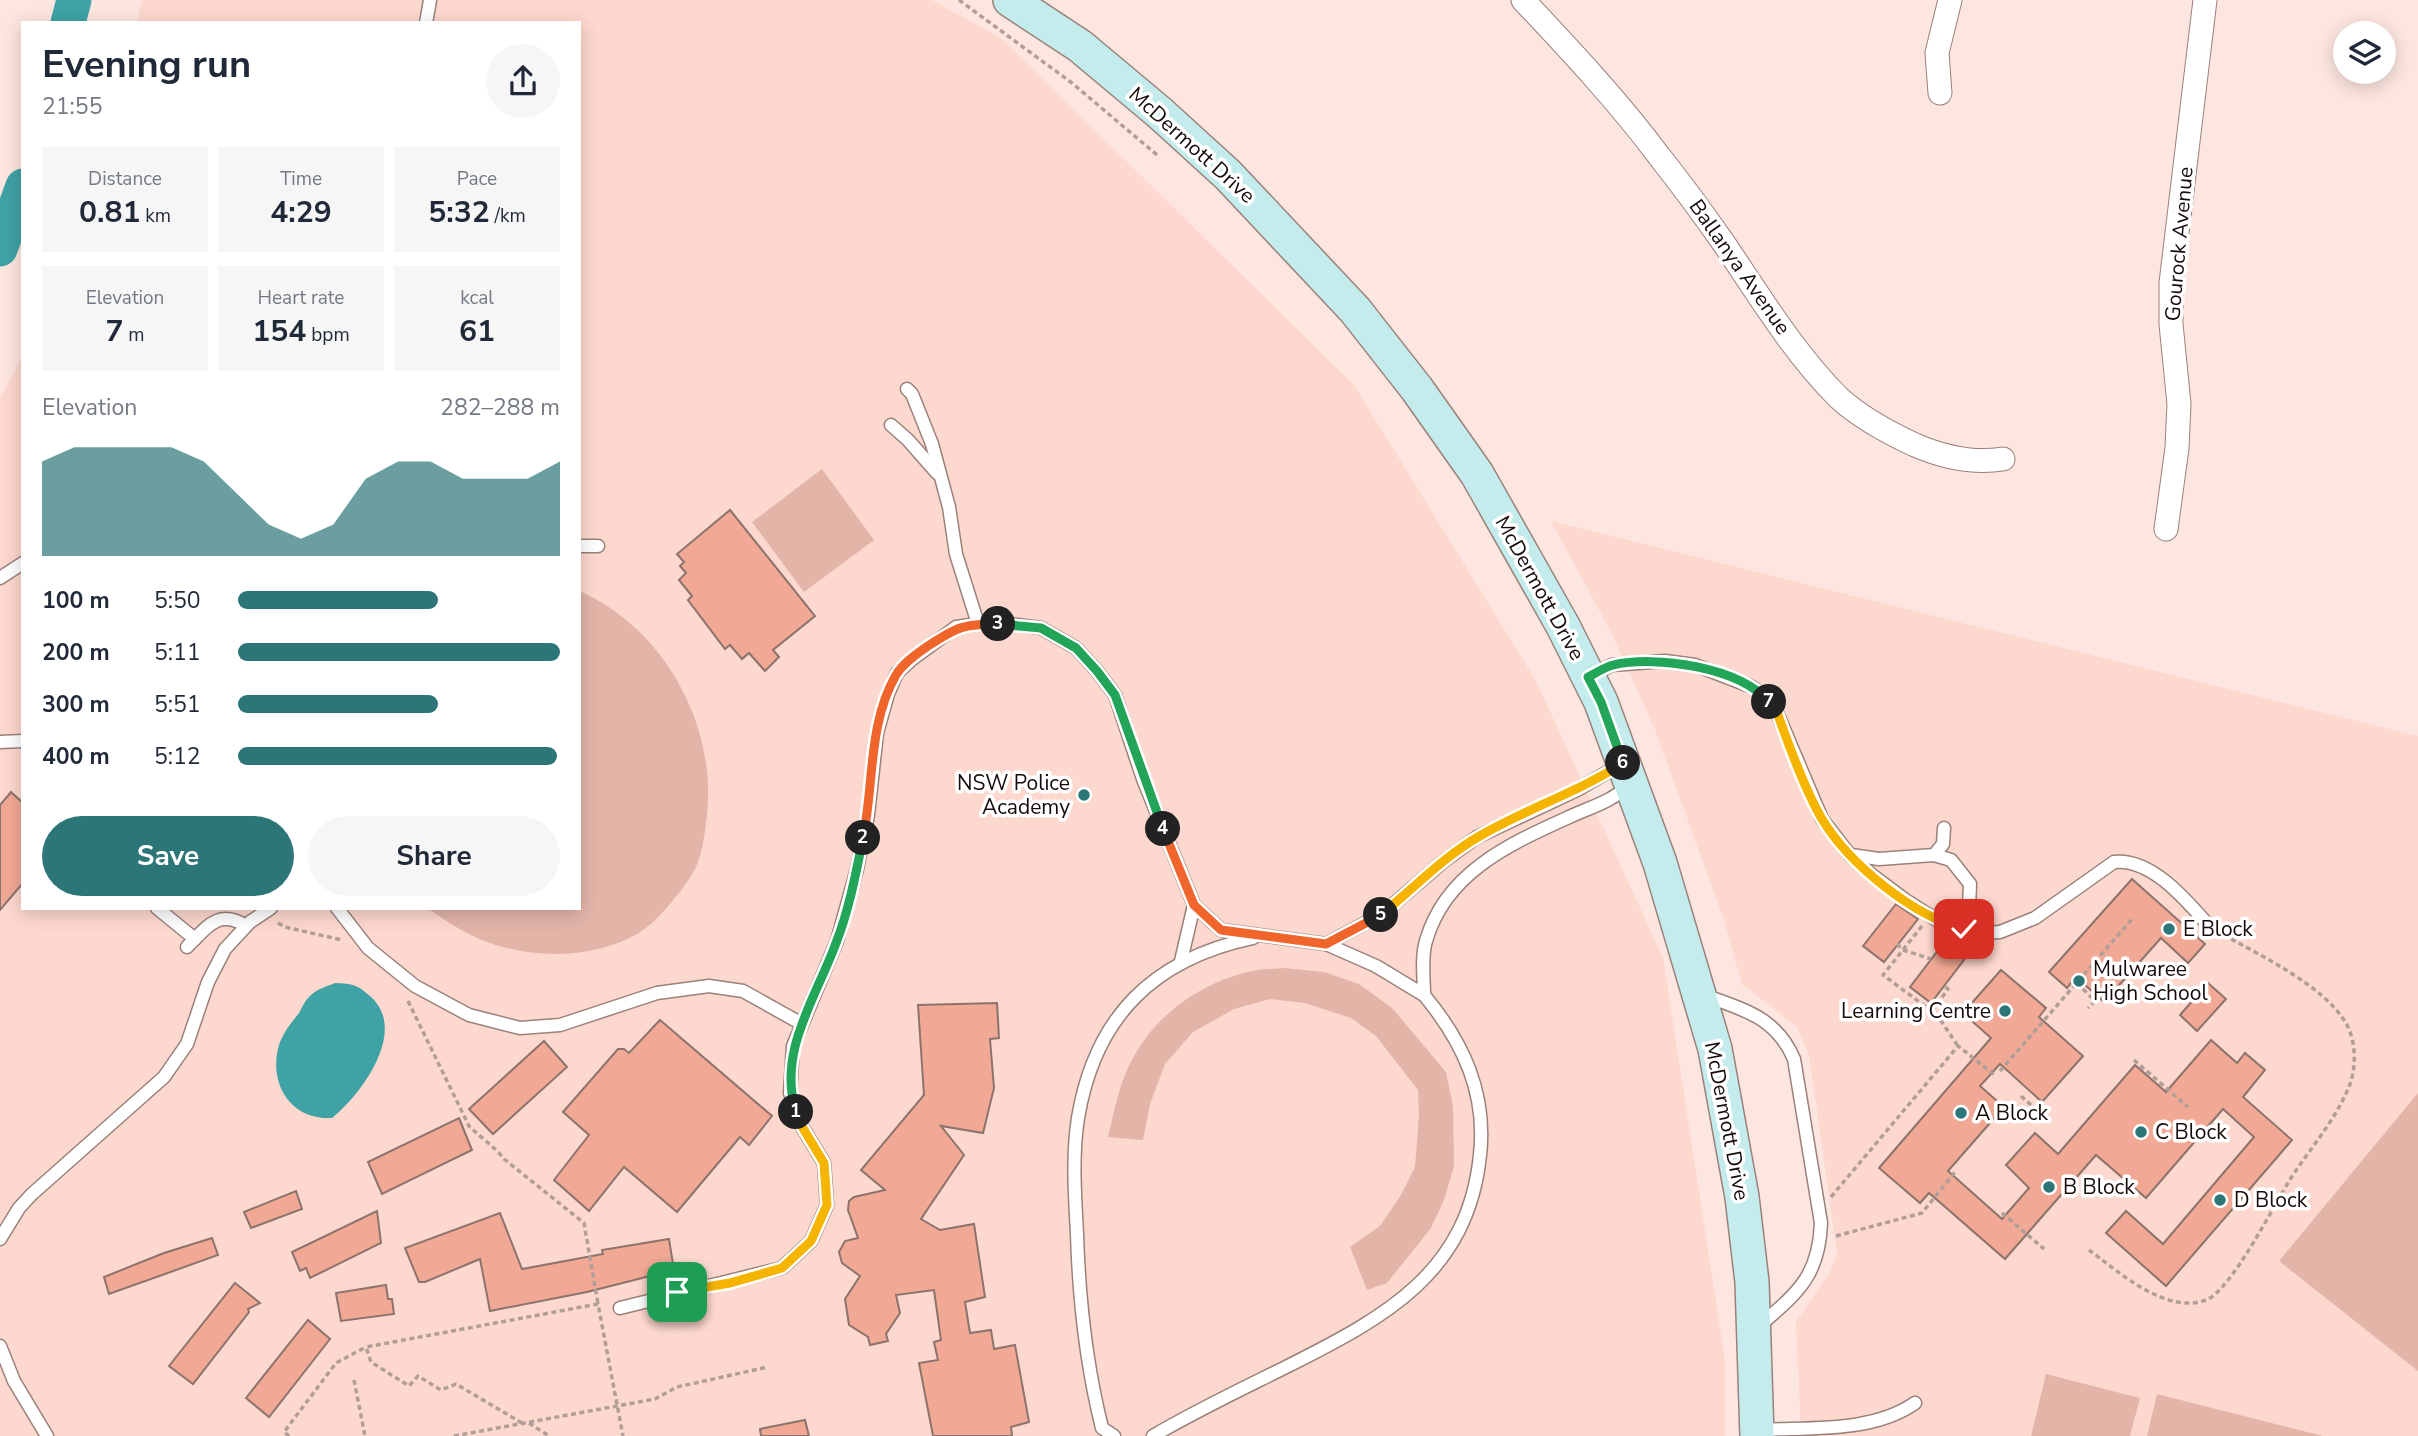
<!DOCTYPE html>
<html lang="en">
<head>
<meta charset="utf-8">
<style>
  body { margin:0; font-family:"Nunito Sans",sans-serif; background:#f6f6f7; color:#1f2937; height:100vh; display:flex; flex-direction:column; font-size:26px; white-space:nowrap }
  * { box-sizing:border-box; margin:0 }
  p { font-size:23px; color:#747a83 }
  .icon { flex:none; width:38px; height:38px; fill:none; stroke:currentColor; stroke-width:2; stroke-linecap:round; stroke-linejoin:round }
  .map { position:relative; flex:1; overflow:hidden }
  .drawer { position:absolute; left:21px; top:21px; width:560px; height:889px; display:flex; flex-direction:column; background:#fff; border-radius:0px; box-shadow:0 4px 18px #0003 }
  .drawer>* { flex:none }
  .buttons { position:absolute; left:2333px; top:21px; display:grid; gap:14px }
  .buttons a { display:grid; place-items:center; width:63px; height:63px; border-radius:50%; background:#fff; box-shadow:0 4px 18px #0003; font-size:35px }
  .pin { position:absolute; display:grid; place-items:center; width:60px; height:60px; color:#fff; margin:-30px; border-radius:14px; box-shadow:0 4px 10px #0006 }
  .km { position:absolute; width:35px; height:35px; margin:-18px; border-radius:50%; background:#222; color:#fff; font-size:19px; line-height:35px; text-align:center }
  .round { display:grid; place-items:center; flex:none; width:74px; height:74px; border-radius:37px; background:#f6f6f7 }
  .summary { display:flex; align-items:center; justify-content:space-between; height:119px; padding:0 21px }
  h1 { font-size:38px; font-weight:700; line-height:52px }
  .metrics { display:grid; grid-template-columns:repeat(3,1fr); gap:10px; height:119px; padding:7px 21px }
  .metrics div { display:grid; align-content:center; border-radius:0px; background:#f6f6f7; text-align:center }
  .metrics b { font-size:30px; font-weight:700 }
  .metrics small { font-size:19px; font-weight:400 }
  .metrics p { font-size:19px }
  .chart { height:196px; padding:14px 21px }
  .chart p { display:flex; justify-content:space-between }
  .chart svg { width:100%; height:126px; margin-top:7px; fill:#2c7678; opacity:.7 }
  .button { display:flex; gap:14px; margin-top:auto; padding:14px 21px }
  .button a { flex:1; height:80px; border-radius:42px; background:#2c7678; color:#fff; font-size:28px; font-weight:700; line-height:80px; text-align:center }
  .button a+a { background:#f6f6f7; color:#1f2937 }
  ul { padding:0 21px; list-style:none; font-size:23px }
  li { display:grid; grid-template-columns:112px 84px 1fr; align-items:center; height:52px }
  li i { height:18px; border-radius:9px; background:#2c7678 }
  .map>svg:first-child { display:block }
</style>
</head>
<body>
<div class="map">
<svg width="2418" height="1436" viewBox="0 0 2418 1436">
  <rect width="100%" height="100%" fill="#fde6e0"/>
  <g fill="#fdd8ce">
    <path d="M142,0H932L1001,38L1354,385L1536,681L1663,958L1725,1360V1436H0V398L23,356V908H579V23H137Z"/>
    <path d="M1551,521L2418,736V1436H1801L1796,1322L1830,1272L1837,1253L1809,1055L1797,1027L1742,984L1723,917L1654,727L1611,632Z"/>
  </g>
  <g fill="#e3b5a9">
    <path d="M822,469L874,540L804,592L752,522Z"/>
    <path d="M579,591C663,627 717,724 707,815C705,832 703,851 696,867C686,887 656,924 637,934C592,960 528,959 482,940C462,932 445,920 427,908H579Z"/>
    <path d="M1284,968L1324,972L1359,984L1392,1008L1446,1072L1453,1107L1454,1166L1444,1200L1431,1228L1387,1283L1367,1290L1350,1247L1380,1226L1401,1195L1415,1167L1419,1115L1418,1090L1376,1036L1351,1018L1305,1003L1270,999L1234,1009L1193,1032L1165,1064L1150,1104L1143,1140L1108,1137C1113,1117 1117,1094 1125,1075C1146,1022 1193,986 1247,972C1259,969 1272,969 1284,968Z"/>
    <path d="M2418,1093V1371L2279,1261Z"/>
    <path d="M2046,1374L2140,1398L2130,1436H2031Z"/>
    <path d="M2157,1394L2323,1436H2147Z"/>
  </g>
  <path fill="#3fa2a5" d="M335,983C353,984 356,984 370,996C409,1030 362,1094 332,1118C290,1120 268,1083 279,1045C283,1033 291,1023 299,1013C302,1007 306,999 311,995C317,989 328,986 335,983Z"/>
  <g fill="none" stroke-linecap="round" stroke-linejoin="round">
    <g stroke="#3fa2a5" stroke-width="35">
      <path d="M68,23L74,0"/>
      <path d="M0,249L23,186"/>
    </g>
  </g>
  <g fill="#f1a995" stroke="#8c736c" stroke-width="2">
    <path d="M730,510L815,616L773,650L779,657L765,671L749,653L742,659L730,645L725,649L688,600L692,596L679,580L686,573L680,566L684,562L677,554Z"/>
    <path d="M11,792L23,803V883L0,910V805Z"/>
    <path d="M2132,879L2205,944L2188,963L2161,938L2104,1002L2076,977L2067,988L2049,972Z"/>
    <path d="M1896,904L1918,919L1884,962L1863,946Z"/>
    <path d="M1946,940L1967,956L1931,1003L1910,987Z"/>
    <path d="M2001,970L2046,1008L2039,1017L2083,1056L2042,1102L2000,1064L1980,1086L2004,1107L1948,1171L2002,1219L2029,1188L2006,1165L2035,1133L2058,1154L2135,1065L2166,1092L2211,1040L2237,1063L2245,1053L2265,1070L2243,1097L2292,1140L2166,1286L2106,1233L2126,1211L2163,1244L2254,1137L2223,1109L2146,1198L2096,1155L2005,1259L1929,1193L1920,1203L1879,1168L1991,1038L1963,1013Z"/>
    <path d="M2208,983L2226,999L2197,1031L2180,1015Z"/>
    <path d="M997,1003L999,1038L990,1039L994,1088L983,1133L941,1126L964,1155L921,1219L940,1230L974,1224L985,1297L965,1302L970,1333L991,1330L994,1349L1015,1345L1029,1422L1011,1427L1012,1436H933L919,1363L938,1360L934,1342L941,1340L934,1290L896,1295L900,1313L886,1334L888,1341L870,1345L868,1337L849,1325L845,1299L860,1276L842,1263L839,1252L845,1241L858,1238L848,1210L849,1201L854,1197L885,1190L861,1170L924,1095L918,1005Z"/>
    <path d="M660,1020L772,1116L749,1145L740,1137L677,1212L624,1167L589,1211L554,1180L589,1135L563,1112L618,1049H624L629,1053Z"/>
    <path d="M544,1041L567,1067L493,1134L469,1109Z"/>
    <path d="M459,1118L472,1150L382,1194L368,1162Z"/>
    <path d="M296,1191L302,1209L251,1228L244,1212Z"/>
    <path d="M377,1211L381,1243L310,1278L306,1268L300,1271L292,1252Z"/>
    <path d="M500,1213L522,1269L603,1254L602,1250L669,1239L674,1270L587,1292L490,1311L480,1259L425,1282H419L405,1248Z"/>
    <path d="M212,1238L218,1255L109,1294L104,1277L164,1253Z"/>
    <path d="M235,1283L260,1303L248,1309L249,1312L193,1384L169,1366Z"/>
    <path d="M386,1285L388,1299H392L394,1314L341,1321L336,1293Z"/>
    <path d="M308,1320L330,1339L269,1417L246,1398Z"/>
    <path d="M805,1420L809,1436H761L760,1429Z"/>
  </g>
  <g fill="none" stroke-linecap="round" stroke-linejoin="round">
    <defs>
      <g id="service">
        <path d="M426,23L430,0"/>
        <path d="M907,389L912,394L932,444L949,507L956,554L978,624"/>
        <path d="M891,425L908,440L937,473"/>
        <path d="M579,546H598"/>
        <path d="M0,578L23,563"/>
        <path d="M1589,676L1612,665L1665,661L1695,665L1752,687L1767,699L1778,715L1822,819L1850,855L1872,875L1904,899L1943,924L1978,933L2000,932L2035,918L2114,862C2152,858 2187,901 2210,927"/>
        <path d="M0,742L23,741"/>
        <path d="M1851,855L1879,859L1934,855L1943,844L1944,828"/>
        <path d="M1934,855L1951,860L1970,884L1969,908L1964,929"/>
        <path d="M157,908L195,939"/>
        <path d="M337,908L368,948L415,986L469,1015L520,1028L560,1025L657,993L709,986L743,991L802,1024"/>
        <path d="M1326,944L1376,966L1424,995"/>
        <path d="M187,947C206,928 218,908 246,926"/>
        <path d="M1181,961L1194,905"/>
        <path d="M1704,995C1744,1010 1776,1017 1794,1059L1821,1223C1819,1277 1797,1293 1758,1327"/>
        <path d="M0,1239L19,1208L32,1194L164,1077L187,1044L208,982L225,949L250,922L271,908"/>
        <path d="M620,1308L782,1268L811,1241L827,1205L824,1163L801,1125L790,1093L793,1046L837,941L857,869L868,815L877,733L888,694L897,673L911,660L956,627L978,624H1010L1041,628L1076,648L1097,671L1115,695L1143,779L1194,905L1221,930L1326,944L1382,914L1444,861L1477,837L1577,790L1623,763"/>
        <path d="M0,1346L14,1381L47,1436"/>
        <path d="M1759,1430C1810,1427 1872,1433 1915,1403"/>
        <path d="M1114,1436L1102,1428C1086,1364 1079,1300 1077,1234C1075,1196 1072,1156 1078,1118C1095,1016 1154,959 1253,938"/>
        <path d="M1153,1436C1197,1410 1244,1388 1290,1365C1385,1317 1468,1273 1480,1155C1487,1093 1463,1042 1424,995C1424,978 1421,957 1426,941C1445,874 1507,845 1567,818C1588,808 1611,802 1628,786"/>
      </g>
      <g id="minor">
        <path d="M1523,0C1570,50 1618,101 1659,156C1682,185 1704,215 1725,245C1760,297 1794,353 1839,398C1861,418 1889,433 1915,445C1943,457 1973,464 2003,459"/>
        <path d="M1940,93L1937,53L1950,0"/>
        <path d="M2166,529L2177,448L2179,404L2171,324V283L2205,0"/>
      </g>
      <path id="secondary" d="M1010,0L1080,46L1160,113L1228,175L1355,310L1417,389L1477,474L1563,626L1601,702L1660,863L1715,1049L1742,1197L1752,1282L1757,1436"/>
    </defs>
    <use href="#service" stroke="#9a817a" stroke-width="15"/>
    <use href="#minor" stroke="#9a817a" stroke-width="25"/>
    <use href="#secondary" stroke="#9a817a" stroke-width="36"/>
    <g stroke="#b19e99" stroke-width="3.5" stroke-dasharray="5 3.5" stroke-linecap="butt">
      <path d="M959,0L1072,83L1157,155"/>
      <path d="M278,923L285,927L342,940"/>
      <path d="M1922,926L1883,975L1937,1015L1958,1046"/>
      <path d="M1897,944L1903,950L1931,959"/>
      <path d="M2077,983L2095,1001L2088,1008"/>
      <path d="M408,1001L469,1126C481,1138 494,1146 504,1159L584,1223L598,1304"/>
      <path d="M1932,1011L1948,989L1944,986"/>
      <path d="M2134,1060L2188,1107"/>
      <path d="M2000,1071L2133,918"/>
      <path d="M2021,1096L2048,1120"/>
      <path d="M1831,1197L1958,1046L1996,1076"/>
      <path d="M2002,1213L2044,1249"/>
      <path d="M1836,1236L1922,1213L1955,1172"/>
      <path d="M2089,1250C2119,1272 2166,1315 2206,1300C2231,1291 2275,1203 2291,1178C2311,1147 2336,1120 2350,1084C2356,1067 2356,1044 2348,1027C2327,986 2260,956 2221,933"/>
      <path d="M354,1380L365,1436"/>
      <path d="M522,1423L456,1384L441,1390L418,1376L409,1386L371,1362L366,1347L598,1304L623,1436"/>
      <path d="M529,1423L549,1436"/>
      <path d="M289,1436L284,1432L336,1363L366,1347"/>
      <path d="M454,1436L655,1399L677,1387L768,1367"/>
    </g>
    <use href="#service" stroke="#fff" stroke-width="12"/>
    <use href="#minor" stroke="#fff" stroke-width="23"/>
    <use href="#secondary" stroke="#c4eced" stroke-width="33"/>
  </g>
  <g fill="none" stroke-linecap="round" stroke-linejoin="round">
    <defs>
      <path id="split-1" d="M677,1292L730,1283L782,1268L811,1241L827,1205L824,1163L801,1125L796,1112"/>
      <path id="split-2" d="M796,1112C777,1052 816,998 836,943C849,910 856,873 863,838"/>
      <path id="split-3" d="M863,838C874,785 868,723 896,675C903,663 918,653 928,646C957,627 963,624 998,624"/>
      <path id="split-4" d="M998,624L1041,628L1076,648L1097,671L1115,695L1163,829"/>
      <path id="split-5" d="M1163,829L1194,905L1221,930L1326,944L1381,915"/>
      <path id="split-6" d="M1381,915C1413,889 1442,858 1478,837C1525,809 1577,793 1623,763"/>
      <path id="split-7" d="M1623,763L1601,702L1588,677C1596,673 1605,667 1613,665C1656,655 1739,667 1769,702"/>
      <path id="split-8" d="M1769,702L1778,715C1789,746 1806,792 1822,819C1849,864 1913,916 1964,929"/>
    </defs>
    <use href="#split-1" stroke="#fff" stroke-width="14"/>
    <use href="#split-2" stroke="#fff" stroke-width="14"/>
    <use href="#split-3" stroke="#fff" stroke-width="14"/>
    <use href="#split-4" stroke="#fff" stroke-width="14"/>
    <use href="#split-5" stroke="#fff" stroke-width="14"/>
    <use href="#split-6" stroke="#fff" stroke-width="14"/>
    <use href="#split-7" stroke="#fff" stroke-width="14"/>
    <use href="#split-8" stroke="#fff" stroke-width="14"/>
    <use href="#split-1" stroke="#f5b400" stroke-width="9"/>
    <use href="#split-2" stroke="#22a559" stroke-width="9"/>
    <use href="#split-3" stroke="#f0652b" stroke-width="9"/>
    <use href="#split-4" stroke="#22a559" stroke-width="9"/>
    <use href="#split-5" stroke="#f0652b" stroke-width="9"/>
    <use href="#split-6" stroke="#f5b400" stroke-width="9"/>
    <use href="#split-7" stroke="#22a559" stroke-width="9"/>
    <use href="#split-8" stroke="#f5b400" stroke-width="9"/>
  </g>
  <g fill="#2c7678" stroke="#fff" stroke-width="2.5">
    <circle cx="1084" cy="795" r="7"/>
    <circle cx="2169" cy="929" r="7"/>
    <circle cx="2079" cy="981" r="7"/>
    <circle cx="2005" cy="1011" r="7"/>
    <circle cx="1961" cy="1113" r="7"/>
    <circle cx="2141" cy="1132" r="7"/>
    <circle cx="2049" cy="1187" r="7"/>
    <circle cx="2220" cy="1200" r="7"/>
  </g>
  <g text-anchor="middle" stroke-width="7" stroke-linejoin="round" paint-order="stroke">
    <g font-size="21" fill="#150c09" stroke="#fff">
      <text transform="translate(1192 145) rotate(42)" y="7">McDermott Drive</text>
      <text transform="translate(2179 244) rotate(-85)" y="7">Gourock Avenue</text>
      <text transform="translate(1740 267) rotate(55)" y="7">Ballanya Avenue</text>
      <text transform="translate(1540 588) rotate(61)" y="7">McDermott Drive</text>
      <text transform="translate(1727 1121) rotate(79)" y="7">McDermott Drive</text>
    </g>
    <g font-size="21" fill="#150c09" stroke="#fff" text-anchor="start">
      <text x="1070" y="790" text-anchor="end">NSW Police<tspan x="1070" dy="24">Academy</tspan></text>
      <text x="2183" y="936">E Block</text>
      <text x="2093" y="976">Mulwaree<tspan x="2093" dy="24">High School</tspan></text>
      <text x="1991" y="1018" text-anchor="end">Learning Centre</text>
      <text x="1975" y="1120">A Block</text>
      <text x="2155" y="1139">C Block</text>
      <text x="2063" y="1194">B Block</text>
      <text x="2234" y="1207">D Block</text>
    </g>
  </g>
</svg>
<div class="buttons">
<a><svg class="icon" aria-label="layers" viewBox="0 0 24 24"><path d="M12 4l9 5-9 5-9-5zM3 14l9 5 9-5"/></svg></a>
</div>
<div class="pin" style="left:677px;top:1292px;background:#1e9e55"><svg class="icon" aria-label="arrive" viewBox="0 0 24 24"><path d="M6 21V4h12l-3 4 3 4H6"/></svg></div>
<div class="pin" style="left:1964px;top:929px;background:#d93025"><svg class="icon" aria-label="check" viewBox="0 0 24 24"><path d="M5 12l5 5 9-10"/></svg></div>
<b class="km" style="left:796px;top:1112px">1</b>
<b class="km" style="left:863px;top:838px">2</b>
<b class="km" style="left:998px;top:624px">3</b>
<b class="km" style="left:1163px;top:829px">4</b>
<b class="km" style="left:1381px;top:915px">5</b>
<b class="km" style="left:1623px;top:763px">6</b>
<b class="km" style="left:1769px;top:702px">7</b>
<section class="drawer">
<div class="summary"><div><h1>Evening run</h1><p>21:55</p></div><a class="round"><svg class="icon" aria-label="share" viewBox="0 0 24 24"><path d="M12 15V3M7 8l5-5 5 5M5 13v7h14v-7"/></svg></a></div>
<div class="metrics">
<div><p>Distance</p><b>0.81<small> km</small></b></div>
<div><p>Time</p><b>4:29</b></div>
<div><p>Pace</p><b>5:32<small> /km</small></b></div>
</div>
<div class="metrics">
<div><p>Elevation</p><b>7<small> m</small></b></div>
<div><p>Heart rate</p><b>154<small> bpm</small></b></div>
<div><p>kcal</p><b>61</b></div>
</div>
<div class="chart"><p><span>Elevation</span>282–288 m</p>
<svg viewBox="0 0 160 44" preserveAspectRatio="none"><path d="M0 44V11L10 6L20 6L30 6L40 6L50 11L60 22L70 33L80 38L90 33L100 17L110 11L120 11L130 17L140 17L150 17L160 11V44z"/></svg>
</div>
<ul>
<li><b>100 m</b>5:50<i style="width:62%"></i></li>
<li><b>200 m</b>5:11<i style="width:100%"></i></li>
<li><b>300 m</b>5:51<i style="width:62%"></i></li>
<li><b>400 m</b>5:12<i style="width:99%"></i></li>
</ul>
<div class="button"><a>Save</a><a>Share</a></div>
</section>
</div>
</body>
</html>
